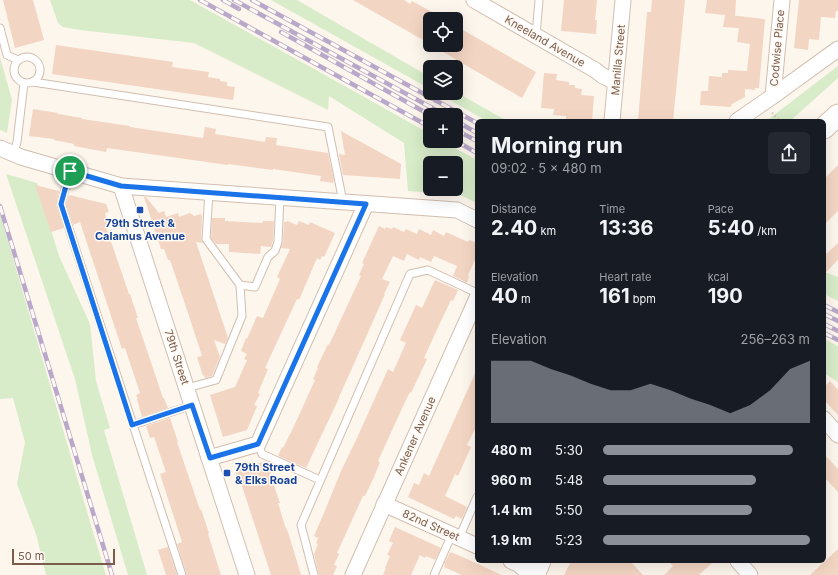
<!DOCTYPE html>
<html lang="en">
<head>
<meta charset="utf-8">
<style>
  body { margin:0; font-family:Inter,sans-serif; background:#242831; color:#f1f3f6; height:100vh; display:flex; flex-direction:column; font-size:15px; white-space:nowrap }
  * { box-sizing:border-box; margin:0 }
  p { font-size:13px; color:#9ea1a6 }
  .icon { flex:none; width:22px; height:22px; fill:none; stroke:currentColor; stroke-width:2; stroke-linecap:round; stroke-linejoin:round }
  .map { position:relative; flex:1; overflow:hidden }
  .side { position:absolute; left:475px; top:119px; width:351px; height:444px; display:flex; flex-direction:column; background:#171b24; border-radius:6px; box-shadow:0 4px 16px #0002 }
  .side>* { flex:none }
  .tools { position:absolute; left:423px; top:12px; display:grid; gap:8px }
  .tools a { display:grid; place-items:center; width:40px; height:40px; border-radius:6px; background:#171b24; box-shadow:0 4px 16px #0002; font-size:20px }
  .scale { position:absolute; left:12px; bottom:10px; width:103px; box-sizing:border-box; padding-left:4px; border:2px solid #7a5c4d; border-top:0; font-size:11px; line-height:14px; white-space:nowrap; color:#7a5c4d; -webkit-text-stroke:3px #fffaf3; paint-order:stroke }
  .pin { position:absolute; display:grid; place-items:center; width:34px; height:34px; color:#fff; margin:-17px; border:2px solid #fff; border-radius:50%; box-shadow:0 1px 4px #0007 }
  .round { display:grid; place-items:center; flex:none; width:42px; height:42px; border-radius:6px; background:#242831 }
  .headline { display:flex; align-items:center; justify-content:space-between; height:68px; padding:0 16px }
  h1 { font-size:22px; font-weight:700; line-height:30px }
  .figures { display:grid; grid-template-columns:repeat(3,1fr); gap:6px; height:68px; padding:4px 16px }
  .figures div { display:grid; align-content:center }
  .figures b { font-size:20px; font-weight:700 }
  .figures small { font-size:11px; font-weight:400 }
  .figures p { font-size:11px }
  .chart { height:112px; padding:8px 16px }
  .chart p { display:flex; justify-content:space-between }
  .chart svg { width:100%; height:72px; margin-top:4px; fill:#8c9099; opacity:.7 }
  ul { padding:0 16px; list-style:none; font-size:13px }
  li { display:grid; grid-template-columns:64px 48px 1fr; align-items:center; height:30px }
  li i { height:10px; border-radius:5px; background:#8c9099 }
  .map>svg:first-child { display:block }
</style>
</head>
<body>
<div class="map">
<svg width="838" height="575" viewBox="0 0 838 575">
  <rect width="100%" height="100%" fill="#fdf6ec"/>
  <g fill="#d8ecc9" fill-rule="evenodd">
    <path d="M50,0H190L359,94L430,134V141H442L477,160V203L460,195L408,191L404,143L329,96L328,110L194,43L80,30L63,27L58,23ZM430,163H456V189H430Z"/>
    <path d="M271,0H297L430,77V89Z"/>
    <path d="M0,57L12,100L7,133L0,130Z"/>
    <path d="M838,66V78L790,121H766Z"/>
    <path d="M456,92L507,121H487L437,93H456Z"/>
    <path d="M6,174L37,183L59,256L90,324L96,381L110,428L104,430L147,575H128L92,455L75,379Z"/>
    <path d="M0,214L93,532L106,575H46L36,534L17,484L25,442L13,398L0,399Z"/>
    <path d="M824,272L838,277V301L824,294Z"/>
    <path d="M824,339L838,346V382L824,373Z"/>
  </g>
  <g fill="#f3d5c3">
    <path d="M3,0H33L44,40L15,48Z"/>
    <path d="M353,0H404L410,4L412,1L445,19H430V44Z"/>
    <path d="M564,0H597L595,20H597L596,34L561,31Z"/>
    <path d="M652,0H685L673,121H638L647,12H651Z"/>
    <path d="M707,0H736L735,16L730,15L765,19L759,88H755V90L745,89V97L732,104L731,107L700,105L701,91H708L709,76L722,77V73H728V70L747,71L750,44L737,42L739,28L723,27L725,15L705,13Z"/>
    <path d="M799,0H838V11H836L835,18L821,17L819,40L809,39L808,50L794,48Z"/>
    <path d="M456,26L536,72L522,98L431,45H456Z"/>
    <path d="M56,45L173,62L172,67L209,72L208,77L220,79V81L227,82V86L235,87L233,100L52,74Z"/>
    <path d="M544,73L557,74L556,80L569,82V85H575V88L582,89L581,95L594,96L592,121H566V116L553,115L554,109L541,108Z"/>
    <path d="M33,109L58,113V114L82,118V119L130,126V127L203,138L205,127L216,129L215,134L265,142L266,137L277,138L276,145L328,153L334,180L333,183L320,181L321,176L273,169V170L228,164V165L107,148L106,152L74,146V144L54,140V139L29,136Z"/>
    <path d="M341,131L401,164L400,179L343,175L339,154L345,155Z"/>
    <path d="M838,165V211L824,225V179Z"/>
    <path d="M35,185L59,191L56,205L64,228L51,232Z"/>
    <path d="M69,195L106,204L109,212L105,213L109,226L106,227L129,294H130L138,318H136L163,398H164L168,408L142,417L137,399H138L136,395L140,393L125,348L122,349L80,222L73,225L66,204Z"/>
    <path d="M144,197H146L159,213L164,211L166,217L178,213L179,217L190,213L194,216L201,214L202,217L201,239L203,243L196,242L228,338L225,344L214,340L220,357L212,376L205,378L204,375L203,376L197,357L202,356L190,319L170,260H168L164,249H161Z"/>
    <path d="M212,218H225V221L262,223L263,221H274L273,241L271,247L261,246L260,254L229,252V244H216L211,238Z"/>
    <path d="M287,221L297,225L299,221L309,225L310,222L335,233L324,257L322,256L320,260L317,258L299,300L297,299L265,368L268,369L258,393L260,394L254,405L257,406L247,430L223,437L210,395L235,387L247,360L244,359L247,354L241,351L246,338L247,339L257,316L263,318L280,279L277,277L290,249L281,248L283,242L284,222H286Z"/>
    <path d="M379,226L385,229L386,227L392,229L393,227L404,232L406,229L417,234L419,229L431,235L433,230L444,236L446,232L468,242L469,240L477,243V255L468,275L469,277L467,283L453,276L457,266L434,256L431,262L420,257L419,260L407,254L404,261L393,256L382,279L390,282L384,294H385L362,346L339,397V398L306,468L278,456L282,447L283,448L294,426L315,380L313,379L318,368L317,367L328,344L329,345L361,276L359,275L364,264L362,263Z"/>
    <path d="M838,243V260L824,274V256Z"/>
    <path d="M435,280L458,290L453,301L451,300L440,323L424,358L427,359L411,393L410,392L404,404L378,461L380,462L374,477L365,496H363L337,553L339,554L334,565L337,566L333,575H319L314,554L318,544L316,543L318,538L314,536L324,513L341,471L357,438L388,369L393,372L406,343L400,340L416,305L422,308Z"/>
    <path d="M477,369V425L467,445L471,447L458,476L455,474L445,496L467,507L462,519L456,516L454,519L408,497L414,483L419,485L424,473L429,476Z"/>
    <path d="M830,381L838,390V415L824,400V387Z"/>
    <path d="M170,418L178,442H177L200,510L201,509L209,533L208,534L221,575H187L177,544L182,542L160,474L166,472L154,437L150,438L146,426Z"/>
    <path d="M824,454L838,469V492L824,477Z"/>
    <path d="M266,461L267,462L273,480H272L280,503H278L285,526L288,532L301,575H271L241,483L239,484L235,471Z"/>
    <path d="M395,527L441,548L435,560L426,556L425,558L420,555L411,575H383L386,568H385L390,556L387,555L393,543L389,541Z"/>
    <path d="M168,547L177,575H166L158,550Z"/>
    <path d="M838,549V575H810Z"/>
    <path d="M450,552L458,555L502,575H462L444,567L445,564H444Z"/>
    <path d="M571,561H630L643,575H564Z"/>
    <path d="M668,561H714L699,575H664L673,566Z"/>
  </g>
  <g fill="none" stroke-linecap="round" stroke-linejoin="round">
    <defs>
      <g id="lane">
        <path d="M0,28L7,55L18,60"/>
        <path d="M536,36L539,0"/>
        <circle cx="27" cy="70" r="13"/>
        <path d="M33,82L328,127L343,202"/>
        <path d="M14,153L17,142L24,83"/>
        <path d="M70,171L61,204L182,575"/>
        <path d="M240,285L255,287L268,257L275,251L278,242L280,197"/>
        <path d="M187,388L216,380L242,316L240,285L206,239L209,192"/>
        <path d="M133,425L192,405"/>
        <path d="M258,444L262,454L320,480"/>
        <path d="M459,538L477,497"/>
        <path d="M314,575L301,525L410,274L428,270L477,293"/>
        <path d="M434,575L452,534"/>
      </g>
      <g id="street">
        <path d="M474,0L595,70L603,76L615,82"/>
        <path d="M773,96L782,0"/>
        <path d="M612,121L623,0"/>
        <path d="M737,121L773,96L838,49"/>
        <path d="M0,148L21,157L121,186L457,210L477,220"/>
        <path d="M121,186L247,575"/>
        <path d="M824,419L838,435"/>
        <path d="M209,458L258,444L366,204"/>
        <path d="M384,504L477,546"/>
        <path d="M511,561L518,564L531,575"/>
        <path d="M738,561L750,575"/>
        <path d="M353,575L477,298"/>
      </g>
      <g id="secondary">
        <path d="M824,128L838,115"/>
        <path d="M534,575L540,561"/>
      </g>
    </defs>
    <use href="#lane" stroke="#d1beb0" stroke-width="9"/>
    <use href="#street" stroke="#d1beb0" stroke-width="17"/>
    <use href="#secondary" stroke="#d6c0b0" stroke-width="23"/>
    <path stroke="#d9b8a5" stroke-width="2.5" stroke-dasharray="1 3" stroke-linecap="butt" d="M772,113L780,121"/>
    <use href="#lane" stroke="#fff" stroke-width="7"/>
    <use href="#street" stroke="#fff" stroke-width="15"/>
    <use href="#secondary" stroke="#fff" stroke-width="21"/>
    <defs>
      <g id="rail">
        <path d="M200,0L430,127"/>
        <path d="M223,0L239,9"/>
        <path d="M234,0L445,115"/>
        <path d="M252,0L477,123"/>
        <path d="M281,32L430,115"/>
        <path d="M456,121L477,133"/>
        <path d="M456,130L477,141"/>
        <path d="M456,141L477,153"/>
        <path d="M0,206L112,575"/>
        <path d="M824,305L838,312"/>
        <path d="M824,314L838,321"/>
        <path d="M824,324L838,331"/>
        <path d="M824,333L838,340"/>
      </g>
    </defs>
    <use href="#rail" stroke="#b9a8c9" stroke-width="4.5"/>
    <use href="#rail" stroke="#fffaf3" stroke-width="3" stroke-dasharray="9" stroke-linecap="butt"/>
  </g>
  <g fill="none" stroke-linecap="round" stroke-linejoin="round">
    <defs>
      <path id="route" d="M70,171L121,186L366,204L258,444L210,458L192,405L132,425L61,204Z"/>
    </defs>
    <use href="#route" stroke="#fff" stroke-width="8"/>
    <use href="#route" stroke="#1a73e8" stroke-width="5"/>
  </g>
  <g fill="#1a4fb4" stroke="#fffaf3" stroke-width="1.5">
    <rect x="136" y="206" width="8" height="8" rx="2"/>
    <rect x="223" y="469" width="8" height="8" rx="2"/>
  </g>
  <g text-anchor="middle" stroke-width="3" stroke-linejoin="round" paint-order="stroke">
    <g font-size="11" fill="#7a5c4d" stroke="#fffaf3">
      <text transform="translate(545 41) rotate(30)" y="4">Kneeland Avenue</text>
      <text transform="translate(777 48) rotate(-85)" y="4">Codwise Place</text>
      <text transform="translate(618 60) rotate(-85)" y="4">Manilla Street</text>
      <text transform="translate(177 357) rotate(72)" y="4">79th Street</text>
      <text transform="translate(415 436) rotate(-66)" y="4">Ankener Avenue</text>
      <text transform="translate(431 525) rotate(24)" y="4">82nd Street</text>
    </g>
    <g font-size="11" font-weight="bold" fill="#164399" stroke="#fffaf3">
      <text x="140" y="227">79th Street &amp;<tspan x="140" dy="13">Calamus Avenue</tspan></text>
      <text x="235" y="471" text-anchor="start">79th Street<tspan x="235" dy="13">&amp; Elks Road</tspan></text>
    </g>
  </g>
</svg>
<div class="tools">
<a><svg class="icon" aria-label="locate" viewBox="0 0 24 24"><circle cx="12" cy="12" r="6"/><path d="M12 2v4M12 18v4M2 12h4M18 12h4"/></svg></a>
<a><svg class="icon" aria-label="layers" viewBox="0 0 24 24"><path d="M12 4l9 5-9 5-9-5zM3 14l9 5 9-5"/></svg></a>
<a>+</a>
<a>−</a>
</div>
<div class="scale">50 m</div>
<div class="pin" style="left:70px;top:171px;background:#1e9e55"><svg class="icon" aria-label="arrive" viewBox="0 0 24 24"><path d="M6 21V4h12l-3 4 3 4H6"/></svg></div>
<section class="side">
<div class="headline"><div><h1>Morning run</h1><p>09:02 · 5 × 480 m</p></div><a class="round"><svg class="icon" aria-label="share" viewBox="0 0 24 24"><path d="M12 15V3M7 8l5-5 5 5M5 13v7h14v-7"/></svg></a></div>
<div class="figures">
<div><p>Distance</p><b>2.40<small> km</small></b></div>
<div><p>Time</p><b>13:36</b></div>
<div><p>Pace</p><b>5:40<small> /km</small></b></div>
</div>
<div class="figures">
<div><p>Elevation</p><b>40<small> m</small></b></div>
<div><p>Heart rate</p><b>161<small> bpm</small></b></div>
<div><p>kcal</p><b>190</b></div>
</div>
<div class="chart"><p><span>Elevation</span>256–263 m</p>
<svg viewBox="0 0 160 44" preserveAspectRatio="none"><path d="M0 44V6L10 6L20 6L30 11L40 15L50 20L60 24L70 24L80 20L90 24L100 29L110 33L120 38L130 33L140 24L150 11L160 6V44z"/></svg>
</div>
<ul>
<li><b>480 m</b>5:30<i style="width:92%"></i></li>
<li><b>960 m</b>5:48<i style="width:74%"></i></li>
<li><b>1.4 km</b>5:50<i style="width:72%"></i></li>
<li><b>1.9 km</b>5:23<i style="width:100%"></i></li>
</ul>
</section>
</div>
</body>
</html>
